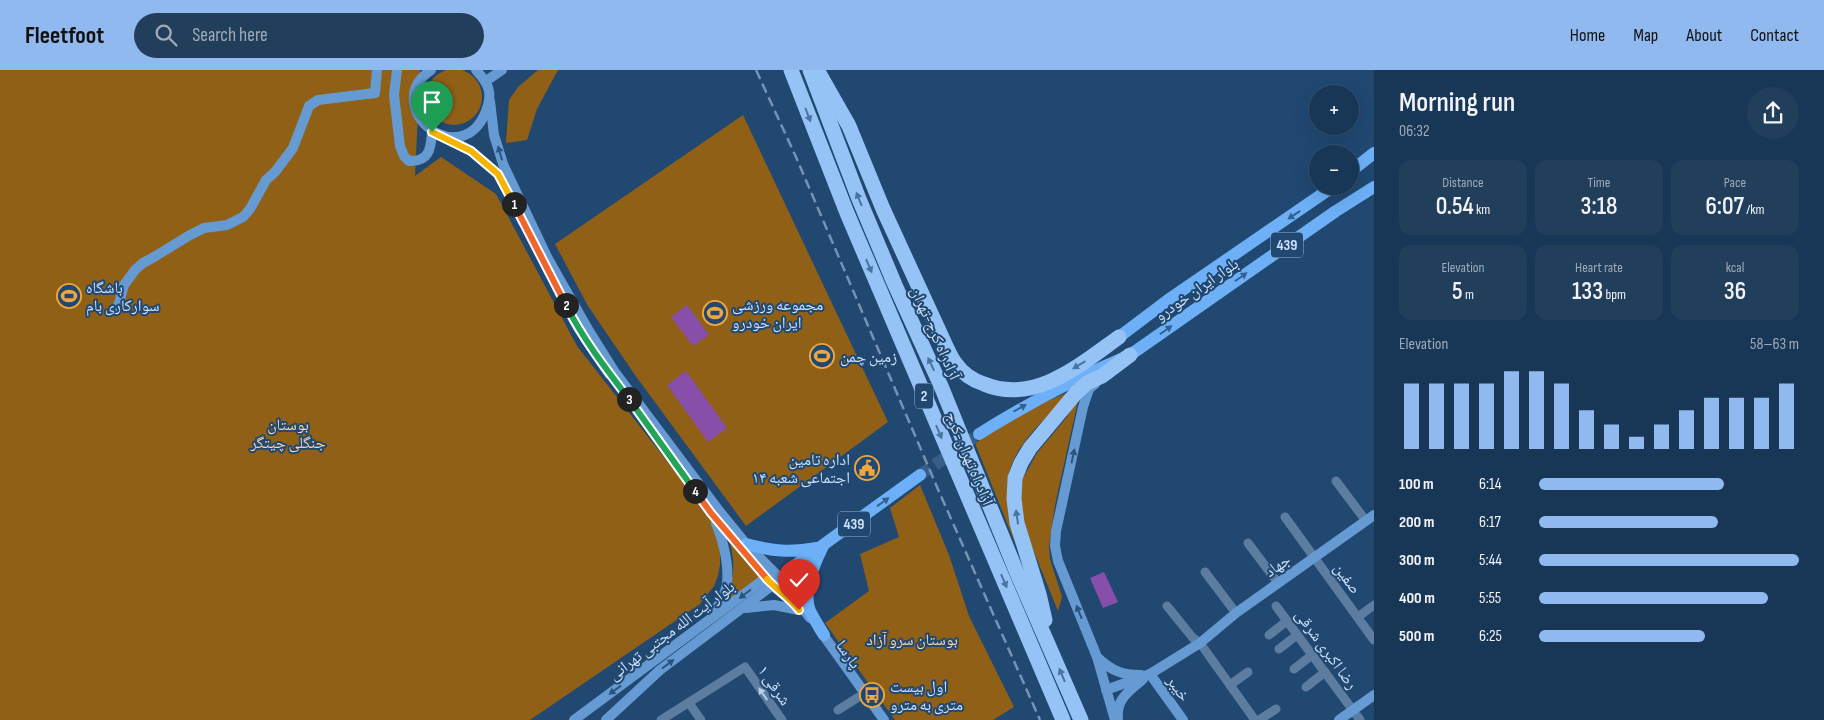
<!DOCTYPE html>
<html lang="en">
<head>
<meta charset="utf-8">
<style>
  body { margin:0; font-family:"Sofia Sans Condensed","Noto Naskh Arabic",sans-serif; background:#213e5b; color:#f1f3f6; height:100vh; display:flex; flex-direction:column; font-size:19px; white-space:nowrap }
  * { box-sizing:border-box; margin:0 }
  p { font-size:16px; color:#9fabb9 }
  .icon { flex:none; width:28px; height:28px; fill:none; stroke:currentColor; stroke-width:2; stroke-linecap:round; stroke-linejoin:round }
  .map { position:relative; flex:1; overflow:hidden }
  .panel { display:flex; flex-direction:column; background:#183655; width:450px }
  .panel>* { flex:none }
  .controls { position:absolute; left:1309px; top:15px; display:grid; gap:10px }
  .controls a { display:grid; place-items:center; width:50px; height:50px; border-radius:50%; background:#183655; box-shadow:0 5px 20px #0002,0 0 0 1px #36506c; font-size:25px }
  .pin { position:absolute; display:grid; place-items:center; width:42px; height:42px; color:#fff; margin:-51px -21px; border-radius:50% 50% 50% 0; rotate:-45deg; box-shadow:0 0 5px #0007 }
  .pin .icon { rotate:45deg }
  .km { position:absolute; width:25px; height:25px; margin:-12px; border-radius:50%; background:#222; color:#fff; font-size:14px; line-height:25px; text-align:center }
  .round { display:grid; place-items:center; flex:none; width:52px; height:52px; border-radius:26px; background:#213e5b }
  .head { display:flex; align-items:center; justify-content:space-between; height:85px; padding:0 25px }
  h1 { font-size:28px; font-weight:600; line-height:38px }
  .figures { display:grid; grid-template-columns:repeat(3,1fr); gap:8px; height:85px; padding:5px 25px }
  .figures div { display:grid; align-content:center; border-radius:12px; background:#213e5b; text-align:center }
  .figures b { font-size:25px; font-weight:600 }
  .figures small { font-size:14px; font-weight:400 }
  .figures p { font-size:14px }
  .chart { height:140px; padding:10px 25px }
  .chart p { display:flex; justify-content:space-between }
  .chart svg { width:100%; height:90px; margin-top:5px; stroke:#90b9f0; stroke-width:6 }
  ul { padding:0 25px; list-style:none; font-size:16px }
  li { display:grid; grid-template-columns:80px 60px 1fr; align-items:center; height:38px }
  li i { height:12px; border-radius:6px; background:#90b9f0 }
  header { display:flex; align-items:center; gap:30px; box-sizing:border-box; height:70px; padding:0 25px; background:#90b9f0; color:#111 }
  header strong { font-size:24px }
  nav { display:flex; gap:28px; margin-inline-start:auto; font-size:18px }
  .search { width:350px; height:45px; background:#213e5b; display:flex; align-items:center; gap:12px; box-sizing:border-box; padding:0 18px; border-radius:28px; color:#9fabb9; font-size:19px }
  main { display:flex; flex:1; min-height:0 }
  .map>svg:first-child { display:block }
</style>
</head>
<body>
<header>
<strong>Fleetfoot</strong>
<div class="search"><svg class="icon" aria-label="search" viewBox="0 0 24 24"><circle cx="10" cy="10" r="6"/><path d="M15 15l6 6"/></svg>Search here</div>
<nav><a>Home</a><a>Map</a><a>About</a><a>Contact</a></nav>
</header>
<main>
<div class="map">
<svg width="1374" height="650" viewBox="0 0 1374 650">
  <rect width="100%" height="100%" fill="#204871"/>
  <g fill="#916017">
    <circle cx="454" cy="27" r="28"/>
    <path d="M0,0H420L415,106L441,87L496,124L577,276L710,446L720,481V494L718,506L714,516L700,534L530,650H0Z"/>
    <path d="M538,0H558L537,39L527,70L506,73L509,30L518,17Z"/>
    <path d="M743,45L888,352L746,456L635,305L588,236L555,174Z"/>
    <path d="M1072,321C1048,347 1006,379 1007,419C1007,437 1012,455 1015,473L975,373L1026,340Z"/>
    <path d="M1079,326L1055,435L1049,477L1050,489L1062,527L1058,541L1019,445L1018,417L1037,383L1067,347Z"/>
    <path d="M920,415L949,485L969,546L1014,637L993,650H895L825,553L869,521L860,484L899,467L890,438Z"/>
    <path d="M728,465L759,507L721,537C736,512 736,493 728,465Z"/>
  </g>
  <g fill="#874fa9">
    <path d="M687,235L709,265L693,276L671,247Z"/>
    <path d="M686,301L727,358L708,372L667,315Z"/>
    <path d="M1104,502L1118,532L1103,538L1090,508Z"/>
  </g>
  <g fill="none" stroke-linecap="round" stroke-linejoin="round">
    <path stroke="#3a5f86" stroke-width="12" stroke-dasharray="12 6" stroke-linecap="butt" d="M920,405L979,364"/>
    <g stroke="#5d7da0" stroke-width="9">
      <path d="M1336,411L1366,451"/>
      <path d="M1285,447L1374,570"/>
      <path d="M1248,473L1278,513"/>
      <path d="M1205,502L1236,543"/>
      <path d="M1167,536L1193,568L1200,573L1255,650"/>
      <path d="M1276,536L1360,650"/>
      <path d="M1358,547L1374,535"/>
      <path d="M1269,565L1287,551"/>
      <path d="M1279,579L1297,565"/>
      <path d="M1294,599L1312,585"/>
      <path d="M1230,615L1248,602"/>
      <path d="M1306,617L1325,602"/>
      <path d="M689,633L701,650"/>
      <path d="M838,640L865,623"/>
      <path d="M661,650L745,597L782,650"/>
      <path d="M1259,650L1276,639"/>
    </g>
    <g stroke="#669ad2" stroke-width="10">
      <path d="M397,0L394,25L400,76L404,86L409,91C429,92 431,79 432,62"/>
      <path d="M431,0C378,36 461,105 486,41C493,23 489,14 476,0"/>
      <path d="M486,11L502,0"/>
      <path d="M490,31L494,65L503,94L547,187L589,261L614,301L720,442L746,474L781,509L810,548"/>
      <path d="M443,66L471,81L498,104L523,152"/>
      <path d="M560,223L577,256L609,304"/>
      <path d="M117,240L124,215L135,200L143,193L154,187L190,165L204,158L227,155L243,147L250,139L266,110L275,102L293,78L309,36L318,30L375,23L377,0"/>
      <path d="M1095,314L1089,319L1083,337L1056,461L1055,476L1058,491L1097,587L1115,650"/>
      <path d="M669,384L711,443L729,464"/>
      <path d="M742,479L773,516L794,533"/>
      <path d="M746,538L774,535L799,540"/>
      <path d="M712,546C718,536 725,526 727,514C729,494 723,471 716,453"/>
      <path d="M819,559L884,650"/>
      <path d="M1098,588C1112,601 1122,605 1141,605"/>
      <path d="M1150,604L1183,650"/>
      <path d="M1106,620L1150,604L1200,573L1236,543L1374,445"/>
      <path d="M1118,649C1116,628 1129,622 1143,609"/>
      <path d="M574,650L771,504"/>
      <path d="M606,650L660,600L778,511"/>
      <path d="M1339,650L1374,625"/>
    </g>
    <g stroke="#6db0f7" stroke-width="12">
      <path d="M1350,102L1374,83"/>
      <path d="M1119,267L1168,230L1334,116"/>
      <path d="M979,364C1027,334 1078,307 1130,285L1336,141L1374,117"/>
      <path d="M746,474C772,481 790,483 817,478"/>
      <path d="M823,476C814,494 802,521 810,541C814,549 819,557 824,565"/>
      <path d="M787,501L920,405"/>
    </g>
    <g stroke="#95c3f6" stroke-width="15">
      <path d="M791,0L847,143L1063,650"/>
      <path d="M810,0L859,129L895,215L941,316L1017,503L1081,650"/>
      <path d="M820,5L849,56L883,139L945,274C948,280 951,288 956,294C963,304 972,310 984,314C1034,335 1080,295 1119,267"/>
      <path d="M1045,550L1039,524L1017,453L1014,429L1015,408L1021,393L1030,378L1076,323L1087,313L1102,306L1130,285"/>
    </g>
    <path stroke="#7594b5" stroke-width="2.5" stroke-dasharray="10 5" stroke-linecap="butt" d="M756,0L796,87L937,417L1040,650"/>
  </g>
  <defs><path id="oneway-solid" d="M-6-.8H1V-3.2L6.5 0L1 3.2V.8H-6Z" transform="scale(1.25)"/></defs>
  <g fill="#4973a0">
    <use href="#oneway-solid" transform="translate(808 45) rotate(69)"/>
    <use href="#oneway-solid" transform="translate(859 129) rotate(-112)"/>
    <use href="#oneway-solid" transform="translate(869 196) rotate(67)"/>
    <use href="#oneway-solid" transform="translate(931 294) rotate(-115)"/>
    <use href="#oneway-solid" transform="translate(1079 295) rotate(149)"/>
    <use href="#oneway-solid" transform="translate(939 362) rotate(67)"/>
    <use href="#oneway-solid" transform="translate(1017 447) rotate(-98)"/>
    <use href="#oneway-solid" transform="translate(1004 511) rotate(67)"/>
    <use href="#oneway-solid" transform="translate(1062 605) rotate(-113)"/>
  </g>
  <g fill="#2a5480">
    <use href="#oneway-solid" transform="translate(500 83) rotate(-106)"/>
    <use href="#oneway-solid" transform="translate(1073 386) rotate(-78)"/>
    <use href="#oneway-solid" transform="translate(745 524) rotate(143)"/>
    <use href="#oneway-solid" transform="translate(1079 542) rotate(-112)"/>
    <use href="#oneway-solid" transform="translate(668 594) rotate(-37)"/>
    <use href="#oneway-solid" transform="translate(615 620) rotate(144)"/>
  </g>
  <g fill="#336292">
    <use href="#oneway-solid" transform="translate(1294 145) rotate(146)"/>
    <use href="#oneway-solid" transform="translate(1241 207) rotate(-35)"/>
    <use href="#oneway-solid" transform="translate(1166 260) rotate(-35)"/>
    <use href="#oneway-solid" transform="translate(1020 338) rotate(-29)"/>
    <use href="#oneway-solid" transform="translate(883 432) rotate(-36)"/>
  </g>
  <use fill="#b5cde8" href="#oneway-solid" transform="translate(763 624) rotate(-125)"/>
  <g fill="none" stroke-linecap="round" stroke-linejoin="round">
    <defs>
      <path id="split-1" d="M432,62L471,81L498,104L514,134"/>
      <path id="split-2" d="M514,134L566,235"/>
      <path id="split-3" d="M566,235C583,269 606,299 629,329"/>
      <path id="split-4" d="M629,329L695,421"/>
      <path id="split-5" d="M695,421L711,443L767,509"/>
      <path id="split-6" d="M767,509C777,520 790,528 799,540"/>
    </defs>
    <use href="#split-1" stroke="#fff" stroke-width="10"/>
    <use href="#split-2" stroke="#fff" stroke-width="10"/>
    <use href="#split-3" stroke="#fff" stroke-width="10"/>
    <use href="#split-4" stroke="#fff" stroke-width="10"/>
    <use href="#split-5" stroke="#fff" stroke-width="10"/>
    <use href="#split-6" stroke="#fff" stroke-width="10"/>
    <use href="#split-1" stroke="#f5b400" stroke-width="6"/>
    <use href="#split-2" stroke="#f0652b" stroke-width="6"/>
    <use href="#split-3" stroke="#22a559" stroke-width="6"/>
    <use href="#split-4" stroke="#22a559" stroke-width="6"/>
    <use href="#split-5" stroke="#f0652b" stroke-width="6"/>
    <use href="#split-6" stroke="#f5b400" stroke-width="6"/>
  </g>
  <defs>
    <symbol id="stadium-ring" viewBox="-11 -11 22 22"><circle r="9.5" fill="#204871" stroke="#f0a63f" stroke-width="1.5"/><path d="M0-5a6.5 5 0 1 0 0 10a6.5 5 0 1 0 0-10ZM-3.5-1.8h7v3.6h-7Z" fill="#f0a63f"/></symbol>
    <symbol id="civic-ring" viewBox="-11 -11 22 22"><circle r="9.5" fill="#204871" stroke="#f0a63f" stroke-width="1.5"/><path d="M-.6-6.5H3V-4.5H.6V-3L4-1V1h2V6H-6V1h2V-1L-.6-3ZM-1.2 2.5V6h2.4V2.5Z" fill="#f0a63f"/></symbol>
    <symbol id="bus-ring" viewBox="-11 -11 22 22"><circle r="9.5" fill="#204871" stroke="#f0a63f" stroke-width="1.5"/><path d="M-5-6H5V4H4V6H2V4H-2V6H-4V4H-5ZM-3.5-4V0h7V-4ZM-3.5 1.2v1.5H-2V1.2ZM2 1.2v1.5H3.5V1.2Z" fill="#f0a63f"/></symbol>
  </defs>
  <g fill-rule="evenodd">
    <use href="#stadium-ring" x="55" y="212" width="28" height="28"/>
    <use href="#stadium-ring" x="701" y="229" width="28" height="28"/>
    <use href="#stadium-ring" x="808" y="272" width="28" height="28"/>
    <use href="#civic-ring" x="853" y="384" width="28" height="28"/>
    <use href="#bus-ring" x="858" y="611" width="28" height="28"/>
  </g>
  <g text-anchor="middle" stroke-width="4" stroke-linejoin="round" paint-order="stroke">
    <g fill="#204871" stroke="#98b3d1" stroke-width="1">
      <rect x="1271" y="162.5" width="32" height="25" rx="4"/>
      <rect x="915" y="313.5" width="18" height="25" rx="4"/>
      <rect x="838" y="441.5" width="32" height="25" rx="4"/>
    </g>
    <g font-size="15" font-weight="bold" fill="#cbe1fa">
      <text x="1287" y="180">439</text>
      <text x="924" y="331">2</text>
      <text x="854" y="459">439</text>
    </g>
    <g font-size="16" fill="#cbe1fa" stroke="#204871" text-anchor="start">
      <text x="86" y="223">باشگاه<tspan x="86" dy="18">سوارکاری بام</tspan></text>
      <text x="732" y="240">مجموعه ورزشی<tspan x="732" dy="18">ایران خودرو</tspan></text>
      <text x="840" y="292">زمین چمن</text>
      <text x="850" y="395" text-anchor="end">اداره تامین<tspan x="850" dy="18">اجتماعی شعبه ۱۴</tspan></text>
      <text x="890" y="622">اول بیست<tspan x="890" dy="18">متری به مترو</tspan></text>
    </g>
    <g font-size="16" fill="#cbe1fa" stroke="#204871">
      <text transform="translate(1196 219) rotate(-35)" y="6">بلوار ایران خودرو</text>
      <text transform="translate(936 263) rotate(66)" y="6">آزادراه کرج-تهران</text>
      <text transform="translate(970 388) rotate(67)" y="6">آزادراه تهران-کرج</text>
      <text transform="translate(1277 495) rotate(-35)" y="6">جهاد</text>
      <text transform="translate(1348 508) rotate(54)" y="6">صفین</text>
      <text transform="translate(671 560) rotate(-37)" y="6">بلوار آیت الله مجتبی تهرانی</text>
      <text transform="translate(1327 579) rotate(54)" y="6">رضا اکبری شرقی</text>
      <text transform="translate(849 584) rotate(55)" y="6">پارسا</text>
      <text transform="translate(775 615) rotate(55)" y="6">۱ شرقی</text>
      <text transform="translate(1179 618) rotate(54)" y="6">خیبر</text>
    </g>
    <g font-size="16" fill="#fcd7ab" stroke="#204871">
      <text x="288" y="360">بوستان<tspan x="288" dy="18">جنگلی چیتگر</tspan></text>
      <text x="912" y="575">بوستان سرو آزاد</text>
    </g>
  </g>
</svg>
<div class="controls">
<a>+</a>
<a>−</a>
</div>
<div class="pin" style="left:432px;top:62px;background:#1e9e55"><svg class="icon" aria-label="arrive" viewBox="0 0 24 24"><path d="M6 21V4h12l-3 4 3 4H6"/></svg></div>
<div class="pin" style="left:799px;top:540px;background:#d93025"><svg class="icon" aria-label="check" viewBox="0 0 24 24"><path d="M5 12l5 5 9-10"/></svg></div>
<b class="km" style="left:514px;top:134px">1</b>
<b class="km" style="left:566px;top:235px">2</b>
<b class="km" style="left:629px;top:329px">3</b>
<b class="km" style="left:695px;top:421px">4</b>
</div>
<section class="panel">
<div class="head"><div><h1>Morning run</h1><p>06:32</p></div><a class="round"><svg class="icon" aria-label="share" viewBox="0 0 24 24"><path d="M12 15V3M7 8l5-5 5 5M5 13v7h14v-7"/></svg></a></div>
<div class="figures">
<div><p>Distance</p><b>0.54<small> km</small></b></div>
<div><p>Time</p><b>3:18</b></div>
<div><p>Pace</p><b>6:07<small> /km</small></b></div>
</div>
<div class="figures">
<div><p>Elevation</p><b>5<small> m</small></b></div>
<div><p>Heart rate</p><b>133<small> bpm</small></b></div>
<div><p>kcal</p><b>36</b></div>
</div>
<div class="chart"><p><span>Elevation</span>58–63 m</p>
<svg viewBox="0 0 160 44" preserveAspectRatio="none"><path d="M5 44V12M15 44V12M25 44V12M35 44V12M45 44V6M55 44V6M65 44V12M75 44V25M85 44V32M95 44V38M105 44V32M115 44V25M125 44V19M135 44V19M145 44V19M155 44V12"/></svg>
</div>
<ul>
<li><b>100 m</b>6:14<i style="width:71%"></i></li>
<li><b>200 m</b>6:17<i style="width:69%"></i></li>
<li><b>300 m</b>5:44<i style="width:100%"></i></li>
<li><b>400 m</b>5:55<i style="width:88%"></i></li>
<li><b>500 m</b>6:25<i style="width:64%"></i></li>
</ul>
</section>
</main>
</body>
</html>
